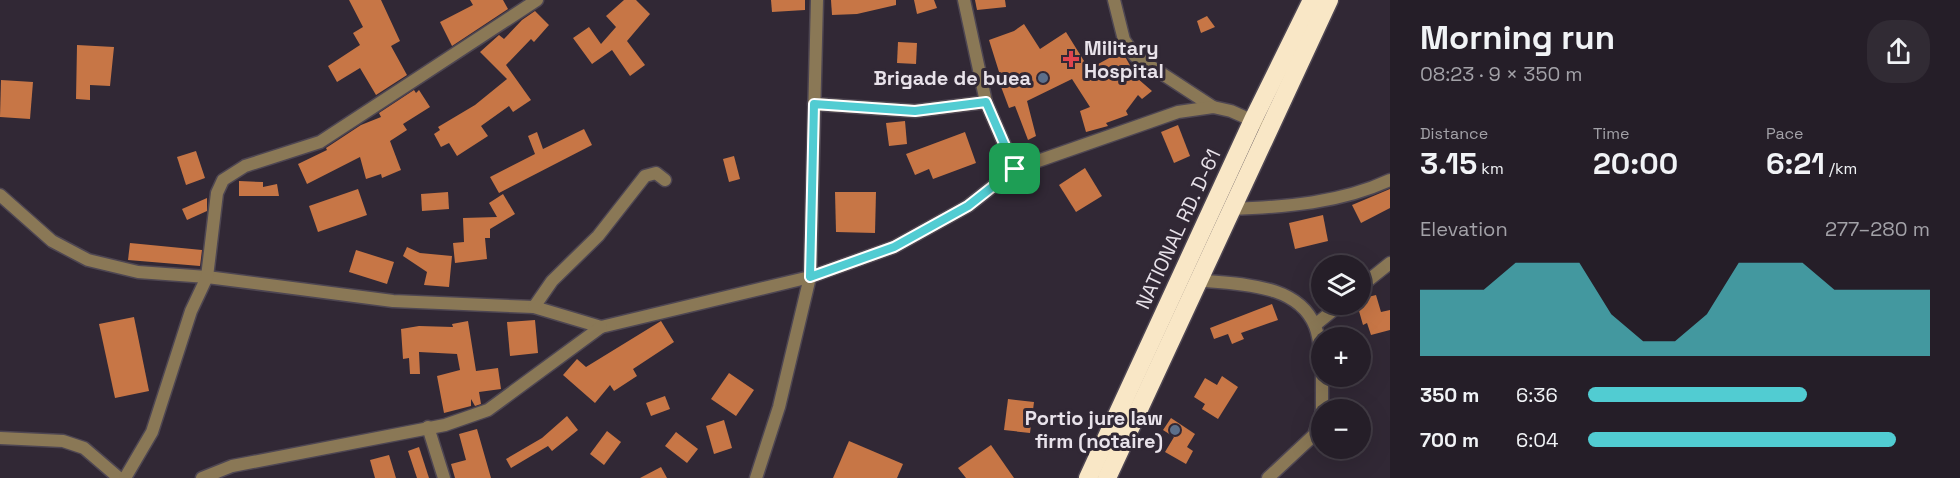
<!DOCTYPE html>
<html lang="en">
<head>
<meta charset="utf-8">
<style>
  body { margin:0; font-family:"Space Grotesk",sans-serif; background:#312b34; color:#f1f3f6; height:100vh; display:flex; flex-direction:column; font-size:22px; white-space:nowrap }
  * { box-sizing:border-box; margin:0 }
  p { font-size:20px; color:#a3a2a8 }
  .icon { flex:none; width:33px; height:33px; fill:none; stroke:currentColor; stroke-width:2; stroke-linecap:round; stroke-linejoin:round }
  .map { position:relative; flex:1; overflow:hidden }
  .side { display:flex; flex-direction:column; background:#251e28; width:570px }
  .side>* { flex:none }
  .fabs { position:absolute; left:1311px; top:255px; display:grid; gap:12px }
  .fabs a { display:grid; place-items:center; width:60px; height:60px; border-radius:50%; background:#251e28; box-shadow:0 6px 24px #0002,0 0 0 2px #423c45; font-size:30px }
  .pin { position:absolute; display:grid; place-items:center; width:51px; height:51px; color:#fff; margin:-26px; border-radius:12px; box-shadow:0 3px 9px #0006 }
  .round { display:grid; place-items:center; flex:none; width:63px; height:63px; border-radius:24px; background:#312b34 }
  .head { display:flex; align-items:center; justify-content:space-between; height:102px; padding:0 30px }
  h1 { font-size:33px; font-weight:700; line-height:45px }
  .stats { display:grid; grid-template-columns:repeat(3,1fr); gap:9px; height:102px; padding:6px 30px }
  .stats div { display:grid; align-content:center }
  .stats b { font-size:30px; font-weight:700 }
  .stats small { font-size:16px; font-weight:400 }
  .stats p { font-size:16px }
  .chart { height:168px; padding:12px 30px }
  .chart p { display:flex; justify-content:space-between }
  .chart svg { width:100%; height:108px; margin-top:6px; fill:#51ccd2; opacity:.7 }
  ul { padding:0 30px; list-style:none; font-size:20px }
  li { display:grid; grid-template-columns:96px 72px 1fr; align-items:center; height:45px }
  li i { height:15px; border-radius:8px; background:#51ccd2 }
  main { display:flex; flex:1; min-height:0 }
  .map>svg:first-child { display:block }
</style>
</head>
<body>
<main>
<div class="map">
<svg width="1390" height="478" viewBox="0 0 1390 478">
  <rect width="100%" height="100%" fill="#312835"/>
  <g fill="#c77646">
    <path d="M349,0H381L400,41L391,46L407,75L376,95L360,68L337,82L328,66L360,45L353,33L363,27Z"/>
    <path d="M470,0H503L508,9L452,46L440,22L473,5Z"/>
    <path d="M624,0H636L650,14L627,41L645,65L630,76L612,50L592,64L573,38L589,27L601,44L616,27L606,16Z"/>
    <path d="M771,0H805V10L772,12Z"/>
    <path d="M831,0H896V5L857,14L832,15Z"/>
    <path d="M914,0H934L937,8L917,14Z"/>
    <path d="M975,0H1005L1006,7L977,10Z"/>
    <path d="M535,11L549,25L534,42L531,39L506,65L531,100L513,112L509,106L481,126L488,136L457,156L449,143L441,147L434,134L440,130L438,127L475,105L507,79L480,52L499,35L504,39L522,20Z"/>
    <path d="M1207,16L1215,27L1201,33L1197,21Z"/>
    <path d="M1024,24L1040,49L1066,32L1089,69L1122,51L1137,78L1152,91L1142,99L1138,95L1126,111L1128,115L1106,123L1108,126L1086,132L1080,111L1090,107L1072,79L1027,101L1036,136L1028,140L1015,106L1009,108L997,76L1000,75L989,40L1014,31Z"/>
    <path d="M898,42L917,43L916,64L897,63Z"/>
    <path d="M77,45L114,47L110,86L90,85V100L76,99Z"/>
    <path d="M1,80L33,82L30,119L0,117Z"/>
    <path d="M414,90L416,93L419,90L430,107L403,124L407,130L390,141L401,170L382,178L381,174L366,179L360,157L307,184L298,164L327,150L326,148L361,125L381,117L379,113Z"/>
    <path d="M905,121L907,144L889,146L886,123Z"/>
    <path d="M1178,125L1190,156L1174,163L1161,132Z"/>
    <path d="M584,129L592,145L499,193L490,177L535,154L528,136L537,132L543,149Z"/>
    <path d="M965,132L976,163L933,179L929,169L915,175L906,154Z"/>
    <path d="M196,151L205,178L186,185L177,157Z"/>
    <path d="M734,156L740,179L729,182L723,159Z"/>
    <path d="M1085,168L1102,196L1076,212L1059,185Z"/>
    <path d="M239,181L263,182V187L277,184L279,196H239Z"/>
    <path d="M358,189L367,215L318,232L309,206Z"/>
    <path d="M1390,189V208L1361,223L1352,205Z"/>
    <path d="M448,192L449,209L422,211L421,194Z"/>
    <path d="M835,192H876L875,233L836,232Z"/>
    <path d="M503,194L515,214L490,229V238H485L487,259L455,263L453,243L464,242L463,218L497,217L489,203Z"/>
    <path d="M207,198V211L187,220L182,209Z"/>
    <path d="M1323,215L1328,241L1295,249L1289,223Z"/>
    <path d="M130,243L202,250L200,266L128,260Z"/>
    <path d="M407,247L420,253L452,256L449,287L424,285L427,272L403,256Z"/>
    <path d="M356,250L394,262L387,284L349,272Z"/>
    <path d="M1376,295L1381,312L1390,310V330L1371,335L1367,323L1363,325L1357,304H1360V299Z"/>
    <path d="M1272,304L1278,320L1241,333L1244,339L1232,344L1228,334L1214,339L1210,328Z"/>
    <path d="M134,317L149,391L115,398L99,324Z"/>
    <path d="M535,320L538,353L510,356L507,322Z"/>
    <path d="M468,321L476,371L498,368L501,389L479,392L481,404L475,406L471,399V406L444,413L437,376L460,370L457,354L419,352L420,374H410L409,358L403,359L401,329L419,326L453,327L452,324Z"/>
    <path d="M661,321L674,342L633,369L637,376L614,391L610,385L595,403L563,375L577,359L586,367Z"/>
    <path d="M729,373L754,390L736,416L711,399Z"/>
    <path d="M1222,376L1238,387L1218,419L1202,409L1205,404L1194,397L1205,378L1217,385Z"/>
    <path d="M665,396L670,409L651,416L646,403Z"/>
    <path d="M1008,399L1034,402L1030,433L1004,430Z"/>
    <path d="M567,416L578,430L552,451L548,446L511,468L506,459L542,438Z"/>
    <path d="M1171,418L1195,434L1187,447L1193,451L1186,464L1165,452L1174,437L1163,430Z"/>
    <path d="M724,420L732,448L714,454L706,426Z"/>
    <path d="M477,429L491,478H455L451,464L466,460L459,434Z"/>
    <path d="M607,431L621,442L604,465L590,454Z"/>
    <path d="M676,432L698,449L687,463L665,446Z"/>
    <path d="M849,441L903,464L897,478H833Z"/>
    <path d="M991,445L1014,478H966L958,468Z"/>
    <path d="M419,447L429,478H417L408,451Z"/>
    <path d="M389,455L396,478H375L370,460Z"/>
    <path d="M661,467L667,478H640Z"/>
  </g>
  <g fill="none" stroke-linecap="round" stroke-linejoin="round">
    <defs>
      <g id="minor">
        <path d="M964,0L986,102L1015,169"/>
        <path d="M1114,0L1124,40L1135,56L1213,107"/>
        <path d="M814,104L915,111L986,102"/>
        <path d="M0,195L52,241L88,260L138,272L207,277L393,301L534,307L601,327L810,277L894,247L968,206L1015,169L1178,112L1213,107L1231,111L1258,123"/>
        <path d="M1231,209C1285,207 1341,203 1390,180"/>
        <path d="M1198,280C1237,285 1297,282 1315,326C1321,340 1320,357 1322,372"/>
        <path d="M1360,287L1390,263"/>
        <path d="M534,307L552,281L598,236L645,176L656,173L665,180"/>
        <path d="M1315,325L1341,304"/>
        <path d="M1322,410V376"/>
        <path d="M428,427L444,478"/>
        <path d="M0,438L63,441L84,448L119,478"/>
        <path d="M125,478L152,432L191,311L207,277L217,193L223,180L245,166L320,142L537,0"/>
        <path d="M202,478L232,466L445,425L488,410L601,327"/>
        <path d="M756,478L779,407L810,277L817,0"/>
        <path d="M1268,478L1314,435L1322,411"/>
      </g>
      <g id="highway">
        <path d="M1088,478L1253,120L1312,0"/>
        <path d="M1107,478L1329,0"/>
      </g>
    </defs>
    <use href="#minor" stroke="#4e4652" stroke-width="15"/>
    <use href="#highway" stroke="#4e4652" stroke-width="21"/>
    <use href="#minor" stroke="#8a7856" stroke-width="12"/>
    <use href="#highway" stroke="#f9e7c6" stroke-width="18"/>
  </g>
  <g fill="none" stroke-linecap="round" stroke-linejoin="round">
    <defs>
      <path id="route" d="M986,102L1015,169L968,206L894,247L810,277L814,104L915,111Z"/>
    </defs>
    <use href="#route" stroke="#fff" stroke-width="12"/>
    <use href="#route" stroke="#51ccd2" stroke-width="8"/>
  </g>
  <path fill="#e0444e" stroke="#312835" stroke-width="2" d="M1068 50h6v6h6v6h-6v6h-6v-6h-6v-6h6z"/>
  <g fill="#5c6f8a" stroke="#312835" stroke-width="2">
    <circle cx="1043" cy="78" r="6"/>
    <circle cx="1175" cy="430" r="6"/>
  </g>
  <g text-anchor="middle" stroke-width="6" stroke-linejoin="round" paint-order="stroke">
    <g font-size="20" font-weight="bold" fill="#e8e2ea" stroke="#312835" text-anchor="end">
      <text x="1084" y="55" text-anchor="start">Military<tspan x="1084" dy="23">Hospital</tspan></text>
      <text x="1031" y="85">Brigade de buea</text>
      <text x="1163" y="425">Portio jure law<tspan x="1163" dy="23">firm (notaire)</tspan></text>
    </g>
    <g font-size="20" fill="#e8e2ea" stroke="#312835">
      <text transform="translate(1178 229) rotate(-65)" y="7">NATIONAL RD. D-61</text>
    </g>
  </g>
</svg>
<div class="fabs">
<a><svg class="icon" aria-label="layers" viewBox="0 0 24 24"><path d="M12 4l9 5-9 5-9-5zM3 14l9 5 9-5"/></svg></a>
<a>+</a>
<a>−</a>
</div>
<div class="pin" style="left:1015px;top:169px;background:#1e9e55"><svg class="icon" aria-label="arrive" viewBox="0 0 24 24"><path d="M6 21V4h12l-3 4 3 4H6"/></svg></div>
</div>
<section class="side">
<div class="head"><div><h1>Morning run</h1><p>08:23 · 9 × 350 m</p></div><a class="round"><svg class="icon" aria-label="share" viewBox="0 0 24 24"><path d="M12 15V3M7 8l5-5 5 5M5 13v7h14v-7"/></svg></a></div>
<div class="stats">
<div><p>Distance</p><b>3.15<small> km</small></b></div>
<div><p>Time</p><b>20:00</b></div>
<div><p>Pace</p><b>6:21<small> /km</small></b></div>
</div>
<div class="chart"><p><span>Elevation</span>277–280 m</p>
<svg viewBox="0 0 160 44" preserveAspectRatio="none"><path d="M0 44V17L10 17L20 17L30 6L40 6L50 6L60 27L70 38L80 38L90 27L100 6L110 6L120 6L130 17L140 17L150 17L160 17V44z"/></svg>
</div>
<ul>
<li><b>350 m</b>6:36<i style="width:64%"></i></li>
<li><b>700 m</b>6:04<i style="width:90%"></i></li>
</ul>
</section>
</main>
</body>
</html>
